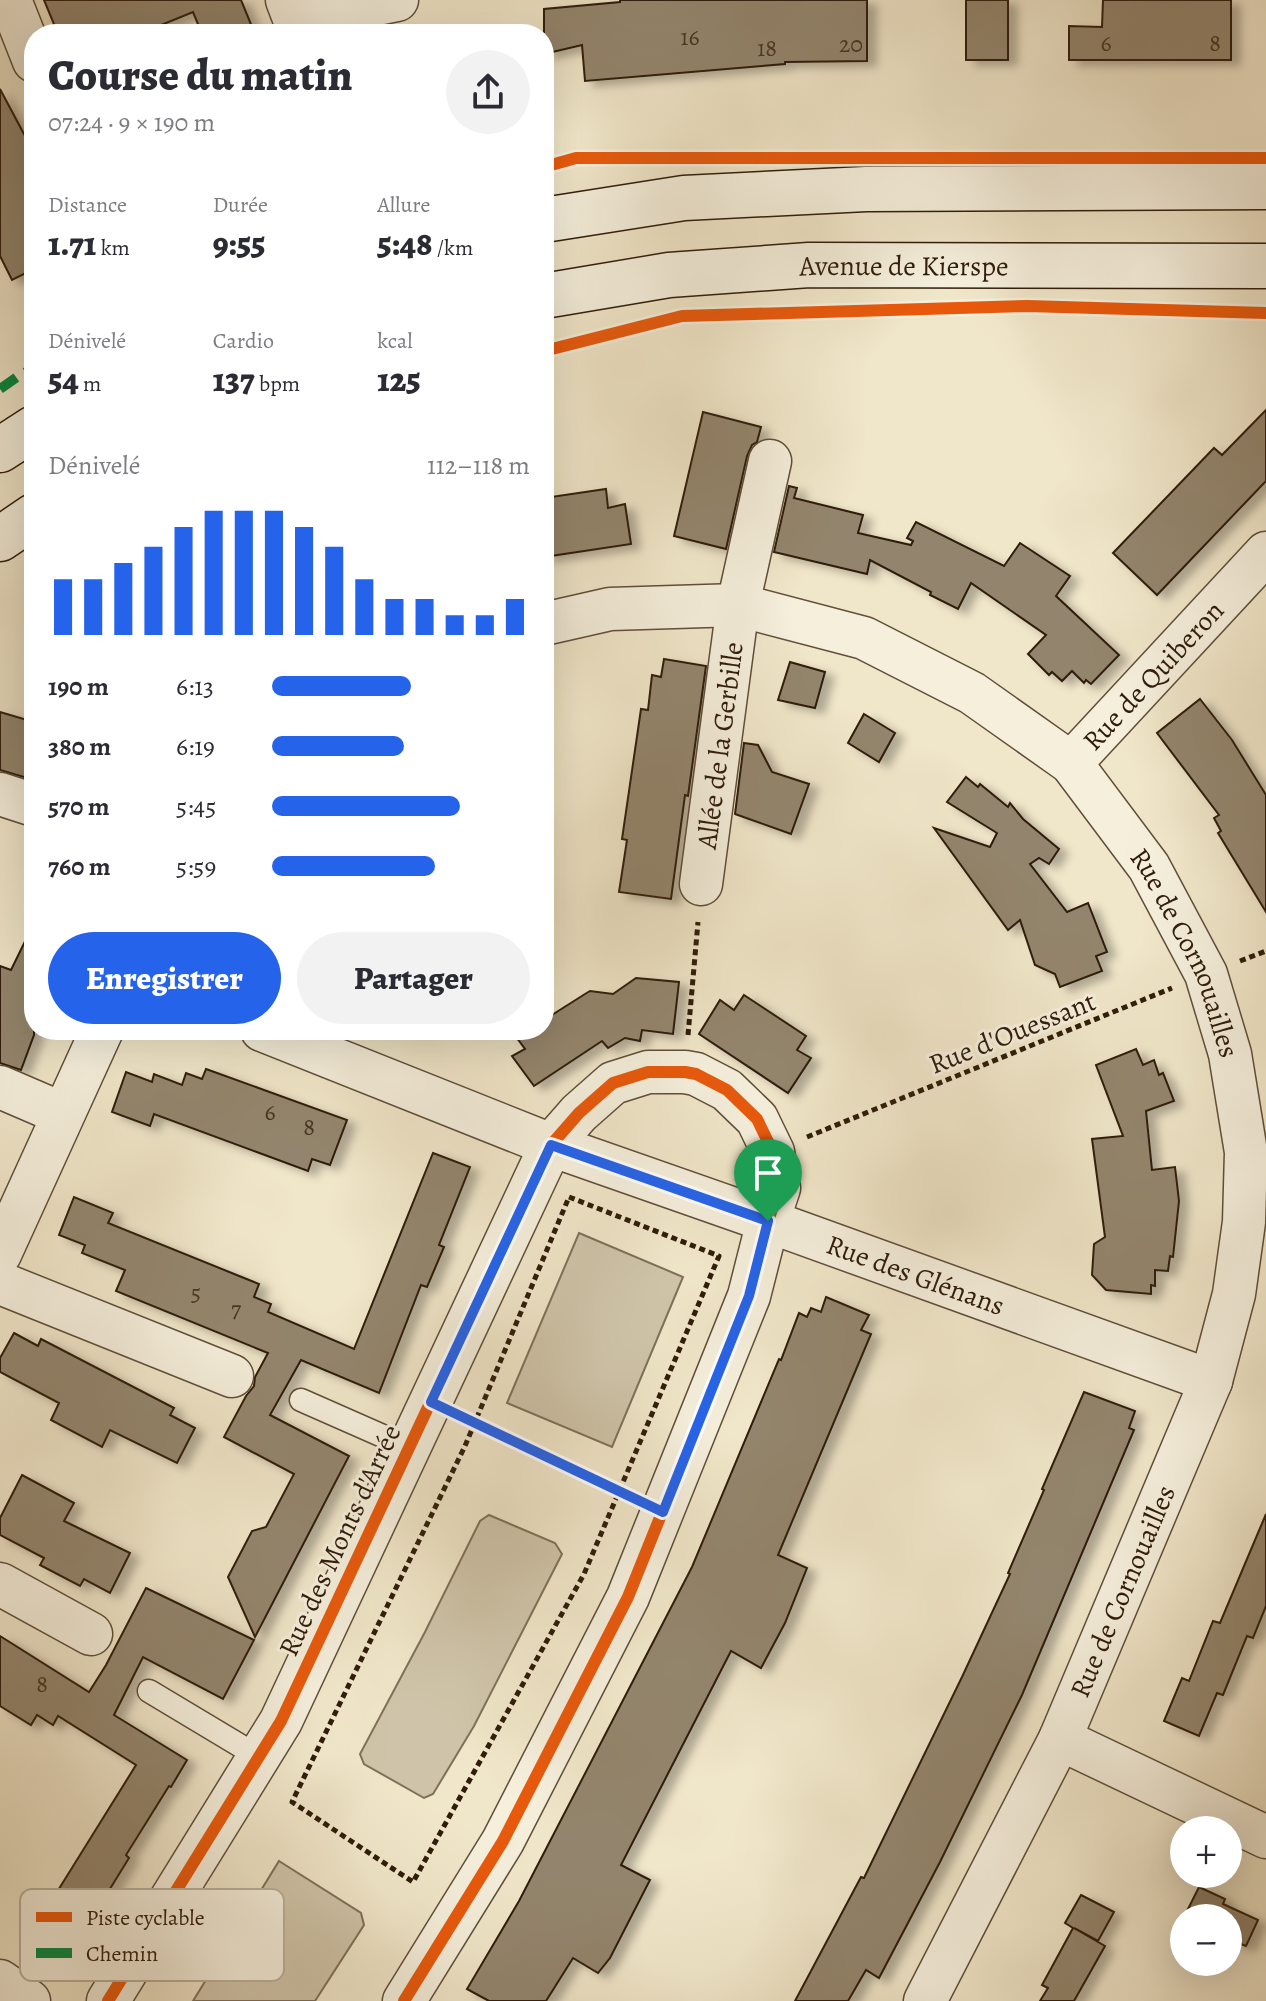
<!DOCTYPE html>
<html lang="fr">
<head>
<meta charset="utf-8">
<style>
  body { margin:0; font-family:Alegreya,serif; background:#f2f2f3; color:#2b2b33; height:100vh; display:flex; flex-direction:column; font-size:30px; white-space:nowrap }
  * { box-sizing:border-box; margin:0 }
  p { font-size:26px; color:#7c7c81 }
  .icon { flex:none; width:44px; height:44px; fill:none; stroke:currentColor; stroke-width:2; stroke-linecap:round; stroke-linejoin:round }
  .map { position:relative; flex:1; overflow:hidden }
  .details { position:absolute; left:24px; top:24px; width:530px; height:1016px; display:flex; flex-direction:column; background:#fff; border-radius:32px; box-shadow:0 8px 32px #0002 }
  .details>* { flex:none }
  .fabs { position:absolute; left:1170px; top:1816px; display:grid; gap:16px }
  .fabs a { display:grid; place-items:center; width:72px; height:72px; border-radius:50%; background:#fff; box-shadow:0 8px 32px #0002; font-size:40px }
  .pin { position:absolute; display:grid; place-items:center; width:68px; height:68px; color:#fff; margin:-82px -34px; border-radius:50% 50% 50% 0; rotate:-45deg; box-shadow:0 0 8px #0007 }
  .pin .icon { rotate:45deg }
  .round { display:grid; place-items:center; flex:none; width:84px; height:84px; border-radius:42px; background:#f2f2f3 }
  .head { display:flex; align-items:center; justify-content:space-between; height:136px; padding:0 24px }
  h1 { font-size:44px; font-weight:800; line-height:60px }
  .stats { display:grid; grid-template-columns:repeat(3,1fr); gap:12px; height:136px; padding:8px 24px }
  .stats div { display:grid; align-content:center }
  .stats b { font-size:34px; font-weight:800 }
  .stats small { font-size:22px; font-weight:400 }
  .stats p { font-size:22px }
  .chart { height:224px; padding:16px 24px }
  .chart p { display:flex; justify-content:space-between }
  .chart svg { width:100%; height:144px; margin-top:8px; stroke:#2563eb; stroke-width:6 }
  .button { display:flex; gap:16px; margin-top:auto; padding:16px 24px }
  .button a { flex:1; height:92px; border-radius:48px; background:#2563eb; color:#fff; font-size:32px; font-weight:800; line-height:92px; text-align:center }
  .button a+a { background:#f2f2f3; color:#2b2b33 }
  ul { padding:0 24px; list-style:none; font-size:26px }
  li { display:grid; grid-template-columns:128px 96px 1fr; align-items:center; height:60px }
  li i { height:20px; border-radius:10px; background:#2563eb }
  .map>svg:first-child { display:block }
</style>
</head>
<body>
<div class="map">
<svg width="1266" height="2001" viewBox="0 0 1266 2001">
  <defs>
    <filter id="shadow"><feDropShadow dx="9" dy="5" stdDeviation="4" flood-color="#0004"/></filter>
  </defs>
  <rect width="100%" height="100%" fill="#f0e6c9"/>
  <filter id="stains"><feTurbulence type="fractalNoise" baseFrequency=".0025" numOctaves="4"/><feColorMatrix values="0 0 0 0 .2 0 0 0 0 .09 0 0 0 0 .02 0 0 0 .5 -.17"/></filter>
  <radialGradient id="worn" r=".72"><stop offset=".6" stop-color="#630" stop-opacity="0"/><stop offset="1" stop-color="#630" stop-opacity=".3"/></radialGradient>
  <g fill="#cfc4a9" stroke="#7f705a" stroke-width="2">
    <path d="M579,1233L683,1277L612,1447L507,1403Z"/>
    <path d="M489,1515L555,1543L562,1554L474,1726L433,1794L424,1798L364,1764L360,1754L425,1632L480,1521Z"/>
    <path d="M279,1861L361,1913L364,1925L315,2001H193Z"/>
  </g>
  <g fill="#93856d" stroke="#2f1c0a" stroke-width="2" filter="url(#shadow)">
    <path d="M44,0H241L255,34H202L193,12L139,34H58Z"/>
    <path d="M620,0H867V61L785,62V64L585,81L582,45L544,54V9L620,2Z"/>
    <rect x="966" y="0" width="42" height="60"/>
    <path d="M1103,0H1231V60H1069V26L1102,27Z"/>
    <path d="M0,89L24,134L34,128V269L12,280L0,256Z"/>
    <path d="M1266,410V481L1157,595L1113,553L1214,448L1222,455Z"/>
    <path d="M703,412L761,427L757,442L752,445L747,456L726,549L674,536Z"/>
    <path d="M789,486L797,488L794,498L863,515L858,533L911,545L913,541L907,538L916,522L1004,566L1020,543L1070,576L1056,596L1119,655L1091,684L1086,680L1084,683L1072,671L1062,681L1052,672L1049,675L1028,654L1046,635L971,583L958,609L930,595L931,592L870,560L867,574L774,552Z"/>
    <path d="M606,489L608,508L625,504L631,544L544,557V498Z"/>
    <path d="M664,659L706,666L688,796L685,795L671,899L619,892L627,840L622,839L641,709L648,710L652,675L661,677Z"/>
    <path d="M790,662L825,672L815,708L778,700Z"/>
    <path d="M1200,699L1232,740L1266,795V912L1218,833L1221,831L1214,818L1219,815L1157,733Z"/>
    <path d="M0,712L34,722V780L0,770Z"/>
    <path d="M864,714L895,733L879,762L848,743Z"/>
    <path d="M744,743L758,745L772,772L809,784L791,834L735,814Z"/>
    <path d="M966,777L978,787L980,784L1008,807L1010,803L1023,819L1059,849L1049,864L1039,858L1030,864L1067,912L1088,903L1107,952L1096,956L1102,971L1060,987L1055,974L1035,965L1020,920L1008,930L934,828L990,847L997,833L947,802Z"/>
    <path d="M34,923V1035L21,1070L0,1063V966L11,970Z"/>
    <path d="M636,978L679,982L673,1034L642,1030L640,1041L625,1038L608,1048L602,1041L534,1086L512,1056L525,1049L511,1030H544V1020L585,994L590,991L613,994Z"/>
    <path d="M744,995L806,1036L797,1050L811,1058L788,1093L699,1034L720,1000L734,1010Z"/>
    <path d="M1136,1049L1143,1065L1154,1060L1159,1075L1163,1073L1174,1101L1146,1111L1152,1170L1175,1167L1179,1201L1173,1257L1170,1256L1168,1271L1155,1270V1286L1151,1285V1294L1106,1290L1092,1275L1094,1244L1105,1237L1092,1139L1123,1136L1096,1065Z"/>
    <path d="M206,1069L347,1120L330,1165L312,1159L308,1171L154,1114L150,1126L112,1112L126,1072L152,1082L154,1074L182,1085L186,1073L202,1079Z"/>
    <path d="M433,1153L470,1167L439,1245L444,1247L427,1287L421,1285L379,1393L301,1360L270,1415L349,1456L255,1637L228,1577L252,1531L266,1527L294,1474L224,1437L246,1396L254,1386L255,1377L268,1353L116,1291L125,1270L82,1253L85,1245L59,1235L74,1197L113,1213L108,1223L259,1284L254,1297L271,1304L268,1312L354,1349Z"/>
    <path d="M826,1297L869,1315L861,1330L871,1334L778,1555L807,1568L785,1623L761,1668L731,1651L621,1865L650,1880L610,1958L598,1973L573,1958L546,2001H489L467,1989L519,1901L692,1567L779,1359L781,1360L799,1313L807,1317L811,1308L821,1312Z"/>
    <path d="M14,1333L38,1346L41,1339L174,1408L170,1415L195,1428L177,1463L110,1430L102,1447L51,1420L59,1403L0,1372V1358Z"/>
    <path d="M1084,1392L1135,1411L1129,1428L1134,1430L1022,1695L940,1862L879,1978L866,1970L848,2001H795L861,1877L864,1878L962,1677L1010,1574L1008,1573L1044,1490L1042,1489Z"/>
    <path d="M22,1475L74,1503L64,1521L130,1553L110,1593L84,1579L80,1586L40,1565L44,1558L0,1535V1518Z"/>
    <path d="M1266,1514V1606L1253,1638L1247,1636L1223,1695L1217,1693L1199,1736L1164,1721L1182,1678L1189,1681L1213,1621L1220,1623Z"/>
    <path d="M146,1588L254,1640L223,1699L143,1657L114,1715L187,1760L171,1787L169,1786L126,1855L129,1858L105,1897L101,1895L58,1968L24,1945L136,1765L58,1716L53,1725L37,1715L31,1725L0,1706V1636L89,1692L106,1665Z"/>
    <path d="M1199,1887L1225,1899L1223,1904L1258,1920L1246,1946L1228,1939V1918L1183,1919Z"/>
    <path d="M1081,1895L1114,1912L1098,1941L1074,1928L1105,1946L1074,2001H1040L1048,1988L1042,1985L1073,1928L1065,1923Z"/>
  </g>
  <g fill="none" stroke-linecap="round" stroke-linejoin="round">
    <defs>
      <g id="lane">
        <path d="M301,1400L410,1448"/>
        <path d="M149,1691L259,1757"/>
      </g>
      <g id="street">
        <path d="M10,0L34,61"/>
        <path d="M287,0L295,21L397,0"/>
        <path id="s1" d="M544,624L610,609L738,605L864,638L972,693L1071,763L1149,867L1206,974L1230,1054L1246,1152L1244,1222L1234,1294L1211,1381L1060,1739L925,2001"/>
        <path id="s2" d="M1071,763L1266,553"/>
        <path d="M0,794L34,805"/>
        <path id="s3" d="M701,884L738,605L770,461"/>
        <path id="s4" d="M262,1030L551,1145L768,1221L1211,1381"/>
        <path d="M0,1087L63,1114"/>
        <path d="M0,1254L102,1030"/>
        <path d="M0,1283L232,1376"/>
        <path d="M0,1584L91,1634"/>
        <path d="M1060,1739L1266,1837"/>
        <path d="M0,1981L29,2001"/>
        <path d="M108,2001L281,1721L551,1145L579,1113L613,1083L648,1072H685L696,1074L727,1090L757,1119L773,1152L779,1188L768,1221L749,1296L628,1597L503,1841L404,2001"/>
      </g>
      <g id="secondary">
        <path d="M544,220L684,198L866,189L1266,187"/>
        <path id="s5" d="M544,296L669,275L809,265L1266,266"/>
        <path d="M0,450L34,428"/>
        <path d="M0,539L34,516"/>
      </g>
    </defs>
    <use href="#lane" stroke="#5f4e3a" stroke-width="25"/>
    <use href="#street" stroke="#5f4e3a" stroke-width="45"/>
    <use href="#secondary" stroke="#2f1c0a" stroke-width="47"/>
    <g stroke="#2f1c0a" stroke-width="5" stroke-dasharray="6 4" stroke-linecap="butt">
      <path d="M1240,961L1266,951"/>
      <path d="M688,1035L698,922"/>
      <path d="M807,1137L1172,988"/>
      <path d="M569,1197L719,1256L584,1574L413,1882L292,1802L465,1446Z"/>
      <path d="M465,1417L622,1492"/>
    </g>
    <use href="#lane" stroke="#f5efdc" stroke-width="22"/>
    <use href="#street" stroke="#f5efdc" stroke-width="42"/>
    <use href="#secondary" stroke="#f5efdc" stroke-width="44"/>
    <path stroke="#00873e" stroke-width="10" stroke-dasharray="20 10" stroke-linecap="butt" d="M0,389L17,377L34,368"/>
    <defs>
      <g id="cycleway">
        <path d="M544,167L576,158H1266"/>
        <path d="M544,351L682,316L1027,306L1266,313"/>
        <path d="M108,2001L281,1721L551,1145L579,1113L613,1083L648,1072H685L696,1074L727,1090L757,1119L773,1152L779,1188L768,1221L749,1296L628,1597L503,1841L404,2001"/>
      </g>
    </defs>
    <use href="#cycleway" stroke="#f5efdc" stroke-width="17"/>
    <use href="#cycleway" stroke="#e8590c" stroke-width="12"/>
  </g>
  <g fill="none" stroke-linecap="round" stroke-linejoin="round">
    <defs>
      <path id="route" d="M551,1145L768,1221L749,1296L663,1512L431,1402Z"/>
    </defs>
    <use href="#route" stroke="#fff" stroke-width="16"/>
    <use href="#route" stroke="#2563eb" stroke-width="10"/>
  </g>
  <g text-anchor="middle" stroke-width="6" stroke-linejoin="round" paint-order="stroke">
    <g font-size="24" fill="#483623">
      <text x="690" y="45">16</text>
      <text x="1106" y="51">6</text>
      <text x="1215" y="51">8</text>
      <text x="851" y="52">20</text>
      <text x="767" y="56">18</text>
      <text x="270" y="1120">6</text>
      <text x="309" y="1135">8</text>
      <text x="196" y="1301">5</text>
      <text x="236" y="1317">7</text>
      <text x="42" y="1692">8</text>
    </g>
    <g font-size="28" fill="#2f1c0a" stroke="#f5efdc">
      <text dy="10" stroke="none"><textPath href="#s5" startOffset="362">Avenue de Kierspe</textPath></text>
      <text dy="10" stroke="none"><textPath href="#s2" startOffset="120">Rue de Quiberon</textPath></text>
      <text dy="10" stroke="none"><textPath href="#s3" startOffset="140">Allée de la Gerbille</textPath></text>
      <text dy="10" stroke="none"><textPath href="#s1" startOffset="792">Rue de Cornouailles</textPath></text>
      <text transform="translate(1012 1032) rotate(-22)" y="10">Rue d'Ouessant</text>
      <text dy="10" stroke="none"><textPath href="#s4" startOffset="698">Rue des Glénans</textPath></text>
      <text transform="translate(339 1540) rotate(-65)" y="10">Rue des Monts d'Arrée</text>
      <text transform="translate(1122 1591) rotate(-67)" y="10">Rue de Cornouailles</text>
    </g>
  </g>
  <rect x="20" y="1889" width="264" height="92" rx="12" fill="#f5efdc" stroke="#bab09d" stroke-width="2"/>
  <rect x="36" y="1912" width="36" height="10" fill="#e8590c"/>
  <rect x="36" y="1948" width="36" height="10" fill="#00873e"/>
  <g font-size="22" fill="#2f1c0a">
    <text x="86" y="1925">Piste cyclable</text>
    <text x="86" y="1961">Chemin</text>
  </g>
  <rect width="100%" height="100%" filter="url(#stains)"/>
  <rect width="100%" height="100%" fill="url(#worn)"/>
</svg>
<div class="fabs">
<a>+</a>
<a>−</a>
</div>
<div class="pin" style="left:768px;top:1221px;background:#1e9e55"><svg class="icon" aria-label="arrive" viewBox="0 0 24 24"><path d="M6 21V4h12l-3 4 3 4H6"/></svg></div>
<section class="details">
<div class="head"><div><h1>Course du matin</h1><p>07:24 · 9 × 190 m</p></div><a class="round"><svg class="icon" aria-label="share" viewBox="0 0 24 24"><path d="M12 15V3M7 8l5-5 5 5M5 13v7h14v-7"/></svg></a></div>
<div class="stats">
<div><p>Distance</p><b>1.71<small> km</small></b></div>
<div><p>Durée</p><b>9:55</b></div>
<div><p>Allure</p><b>5:48<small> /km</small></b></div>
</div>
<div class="stats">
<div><p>Dénivelé</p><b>54<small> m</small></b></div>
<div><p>Cardio</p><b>137<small> bpm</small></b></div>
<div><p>kcal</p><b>125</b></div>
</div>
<div class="chart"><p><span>Dénivelé</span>112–118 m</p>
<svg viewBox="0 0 160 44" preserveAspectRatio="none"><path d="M5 44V27M15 44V27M25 44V22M35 44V17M45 44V11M55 44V6M65 44V6M75 44V6M85 44V11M95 44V17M105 44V27M115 44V33M125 44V33M135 44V38M145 44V38M155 44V33"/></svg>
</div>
<ul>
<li><b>190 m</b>6:13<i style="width:54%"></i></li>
<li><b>380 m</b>6:19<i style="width:51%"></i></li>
<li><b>570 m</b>5:45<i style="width:73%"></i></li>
<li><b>760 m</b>5:59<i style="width:63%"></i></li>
</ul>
<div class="button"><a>Enregistrer</a><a>Partager</a></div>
</section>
</div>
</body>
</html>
